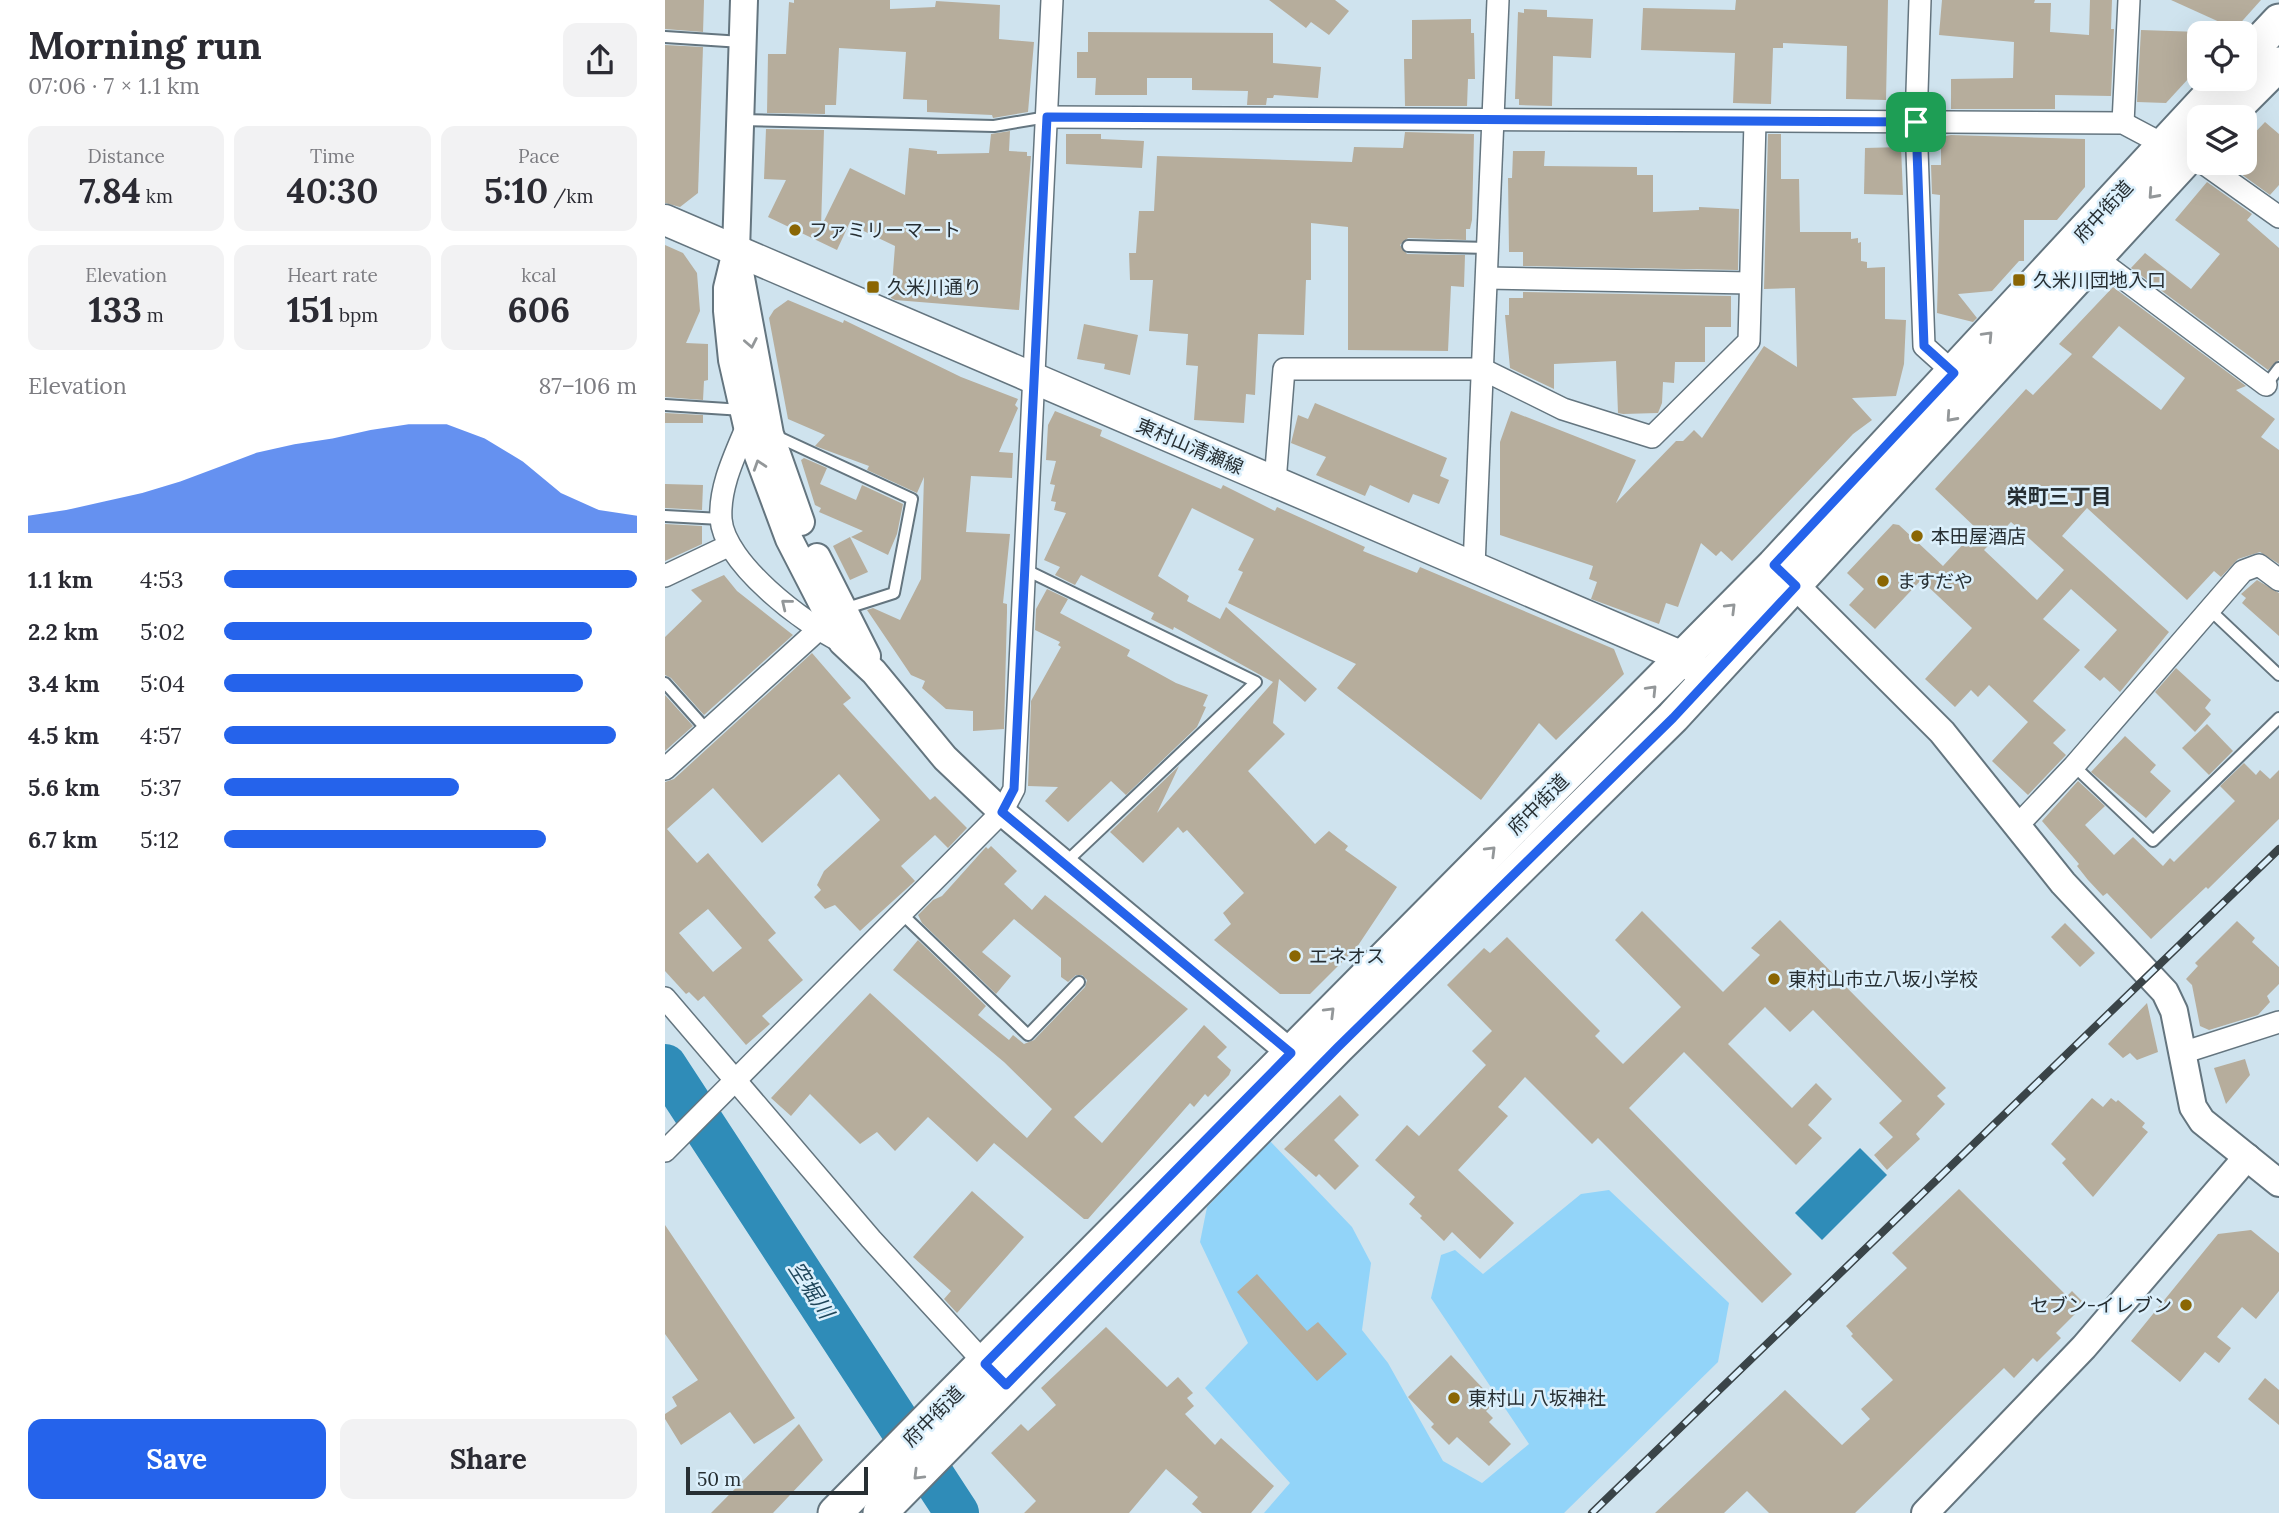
<!DOCTYPE html>
<html lang="en">
<head>
<meta charset="utf-8">
<style>
  body { margin:0; font-family:Lora,"Noto Sans JP",serif; background:#f2f2f3; color:#2b2b33; height:100vh; display:flex; flex-direction:column; font-size:26px; white-space:nowrap }
  * { box-sizing:border-box; margin:0 }
  p { font-size:23px; color:#7c7c81 }
  .icon { flex:none; width:38px; height:38px; fill:none; stroke:currentColor; stroke-width:2; stroke-linecap:round; stroke-linejoin:round }
  .map { position:relative; flex:1; overflow:hidden }
  .sheet { display:flex; flex-direction:column; background:#fff; width:665px }
  .sheet>* { flex:none }
  .fabs { position:absolute; left:1522px; top:21px; display:grid; gap:14px }
  .fabs a { display:grid; place-items:center; width:70px; height:70px; border-radius:14px; background:#fff; box-shadow:0 7px 28px #0002; font-size:35px }
  .scale { position:absolute; left:21px; bottom:18px; width:182px; box-sizing:border-box; padding-left:7px; border:4px solid #272f33; border-top:0; font-size:19px; line-height:24px; white-space:nowrap; color:#272f33; -webkit-text-stroke:5px #dcf0fc; paint-order:stroke }
  .pin { position:absolute; display:grid; place-items:center; width:60px; height:60px; color:#fff; margin:-30px; border-radius:14px; box-shadow:0 4px 10px #0006 }
  .round { display:grid; place-items:center; flex:none; width:74px; height:74px; border-radius:14px; background:#f2f2f3 }
  .headline { display:flex; align-items:center; justify-content:space-between; height:119px; padding:0 28px }
  h1 { font-size:38px; font-weight:700; line-height:52px }
  .metrics { display:grid; grid-template-columns:repeat(3,1fr); gap:10px; height:119px; padding:7px 28px }
  .metrics div { display:grid; align-content:center; border-radius:14px; background:#f2f2f3; text-align:center }
  .metrics b { font-size:35px; font-weight:700 }
  .metrics small { font-size:19px; font-weight:400 }
  .metrics p { font-size:19px }
  .chart { height:196px; padding:14px 28px }
  .chart p { display:flex; justify-content:space-between }
  .chart svg { width:100%; height:126px; margin-top:7px; fill:#2563eb; opacity:.7 }
  .button { display:flex; gap:14px; margin-top:auto; padding:14px 28px }
  .button a { flex:1; height:80px; border-radius:14px; background:#2563eb; color:#fff; font-size:28px; font-weight:700; line-height:80px; text-align:center }
  .button a+a { background:#f2f2f3; color:#2b2b33 }
  ul { padding:0 28px; list-style:none; font-size:23px }
  li { display:grid; grid-template-columns:112px 84px 1fr; align-items:center; height:52px }
  li i { height:18px; border-radius:9px; background:#2563eb }
  main { display:flex; flex:1; min-height:0 }
  .map>svg:first-child { display:block }
</style>
</head>
<body>
<main>
<section class="sheet">
<div class="headline"><div><h1>Morning run</h1><p>07:06 · 7 × 1.1 km</p></div><a class="round"><svg class="icon" aria-label="share" viewBox="0 0 24 24"><path d="M12 15V3M7 8l5-5 5 5M5 13v7h14v-7"/></svg></a></div>
<div class="metrics">
<div><p>Distance</p><b>7.84<small> km</small></b></div>
<div><p>Time</p><b>40:30</b></div>
<div><p>Pace</p><b>5:10<small> /km</small></b></div>
</div>
<div class="metrics">
<div><p>Elevation</p><b>133<small> m</small></b></div>
<div><p>Heart rate</p><b>151<small> bpm</small></b></div>
<div><p>kcal</p><b>606</b></div>
</div>
<div class="chart"><p><span>Elevation</span>87–106 m</p>
<svg viewBox="0 0 160 44" preserveAspectRatio="none"><path d="M0 44V38L10 36L20 33L30 30L40 26L50 21L60 16L70 13L80 11L90 8L100 6L110 6L120 11L130 19L140 30L150 36L160 38V44z"/></svg>
</div>
<ul>
<li><b>1.1 km</b>4:53<i style="width:100%"></i></li>
<li><b>2.2 km</b>5:02<i style="width:89%"></i></li>
<li><b>3.4 km</b>5:04<i style="width:87%"></i></li>
<li><b>4.5 km</b>4:57<i style="width:95%"></i></li>
<li><b>5.6 km</b>5:37<i style="width:57%"></i></li>
<li><b>6.7 km</b>5:12<i style="width:78%"></i></li>
</ul>
<div class="button"><a>Save</a><a>Share</a></div>
</section>
<div class="map">
<svg width="1614" height="1513" viewBox="0 0 1614 1513">
  <rect width="100%" height="100%" fill="#cfe3ee"/>
  <path fill="#92d4f9" d="M605,1141L687,1227L706,1263L697,1330L723,1363L778,1461L817,1483L864,1444L766,1298L776,1255L790,1250L818,1274L916,1194L944,1190L1064,1303L1053,1362L899,1513H599L625,1483L540,1388L583,1343L535,1242L542,1207Z"/>
  <path fill="#2f8cb8" d="M1195,1148L1222,1175L1157,1240L1130,1213Z"/>
  <g fill="none" stroke-linecap="round" stroke-linejoin="round">
    <path stroke="#2f8cb8" stroke-width="44" d="M0,1066L292,1513"/>
  </g>
  <g fill="#b6ad9c" fill-rule="evenodd">
    <path d="M0,0H39L38,32L0,29Z"/>
    <path d="M129,0H225V9L270,7L271,1L335,5L334,39L369,42L363,112L328,118L327,115L262,112V100L238,99L241,52L174,48L171,105H160V114L102,113L103,54H121L124,2L129,3Z"/>
    <path d="M604,0H670L684,11L664,35L646,22L641,28Z"/>
    <path d="M1071,0H1223L1221,100L1181,99L1182,46L1118,43V48H1108L1106,104L1068,103L1070,53L976,50L978,8L1070,10Z"/>
    <path d="M1277,0H1370L1369,3H1386L1385,32L1424,35L1425,0H1447L1446,29H1449L1446,96L1390,95V109H1286V79L1348,78L1349,42L1274,35Z"/>
    <path d="M1506,0H1596L1570,29Z"/>
    <path d="M859,9L882,10V17L928,19L926,58L888,56L887,106L854,105V99H850L853,12L859,13Z"/>
    <path d="M806,19V33H809L810,79H803L802,106H740L739,59H747V20Z"/>
    <path d="M1476,30L1535,32V66L1501,103L1472,102Z"/>
    <path d="M423,32L608,33V63L656,67L653,98L609,95L608,98H602L601,105H582L583,91L527,90V78H482V95H430L431,78H412V52H423Z"/>
    <path d="M0,45L38,47L33,193L15,207L0,203Z"/>
    <path d="M1600,122L1614,134V185L1605,195L1561,163H1580V143Z"/>
    <path d="M101,129L159,130L156,227L185,168L240,195L244,148L272,151V154L324,153L326,134L345,131L344,151L362,152V156H366L354,310L230,300L226,298L230,246L184,224L172,250L103,217L121,180L99,179Z"/>
    <path d="M740,132L809,134L807,220L805,229H801V240L743,238L735,245L742,254L800,255L799,287L786,286L783,351L683,350V227L646,223V280H641L639,335L593,334L590,395L581,394L579,423L529,420L533,366L521,365L523,334L484,331L488,280H465L464,253H471L474,211H489L492,156L687,162L689,147L738,148Z"/>
    <path d="M401,134H436V139L479,141L477,168L401,164Z"/>
    <path d="M1103,134H1116V179H1134L1135,232H1186V239L1193,238V243L1196,242V261L1202,262V268L1220,267V319L1241,320L1239,364L1231,396L1187,398L1207,420L1188,434L1067,561L1056,551L1051,556L1036,543L1013,607L1001,603L994,624L926,599L932,582L924,579L928,566L835,535V442L846,411L971,460L951,503L1011,441H1018L1029,430L1037,438L1099,346L1132,367L1130,288L1099,289Z"/>
    <path d="M1286,135L1420,139V187L1392,220H1359V261H1354L1327,291L1293,294L1312,318L1308,322L1272,313L1275,195L1267,194L1266,165H1276V137Z"/>
    <path d="M1236,147L1238,195L1199,194L1200,148Z"/>
    <path d="M848,151H880L879,166L972,167V175H988V212L1034,210V207L1074,209L1073,270L858,266V252H844L843,178H847Z"/>
    <path d="M1542,182L1587,214L1582,220L1614,248V360L1603,370L1466,268L1480,253L1526,289L1555,254L1510,220Z"/>
    <path d="M0,245L18,253L32,273L35,311L21,343L43,344V380L39,381L38,400L0,397Z"/>
    <path d="M1448,287L1581,386L1571,390L1610,419L1596,437L1614,450V564L1595,552L1573,559L1556,577L1549,571L1522,600L1422,508L1397,536L1504,632L1455,692L1439,677L1435,681L1419,667L1452,630L1406,589L1378,619L1415,650L1368,701L1401,730L1388,743L1401,755L1363,795L1327,761L1363,722L1324,685L1313,697L1306,690L1290,707L1260,679L1307,628L1256,580L1210,629L1184,605L1199,589L1182,573L1228,524L1234,525L1278,566L1312,529L1270,489L1361,389L1368,395L1407,354L1394,344ZM1454,326L1520,378L1496,410L1427,357ZM1346,522L1399,570L1372,600L1319,550Z"/>
    <path d="M858,292L1066,296V327H1040V362H1010L1009,383L998,382L997,403L993,413L958,414L953,413L951,361L889,364V389L845,368L840,315H844V298H858Z"/>
    <path d="M123,300L178,323L179,320L296,377L353,399L350,405L353,408L334,452L348,453L347,478L306,476L301,532L345,534L338,603L342,604V612L339,729L308,731V711L281,709L257,688L260,681L246,675L202,610L208,608L235,620L256,579L259,477L252,493L202,470L204,466L150,446L160,435L123,419L104,318L109,310Z"/>
    <path d="M419,324L473,335L465,375L439,369L440,364L412,359Z"/>
    <path d="M650,403L782,458L775,476L784,480L774,504L748,494L744,503L705,485L700,496L651,475L661,457L626,443L633,415L643,419Z"/>
    <path d="M390,411L437,430L435,436L556,489L558,485L610,511L612,507L700,547L698,551L752,573L755,567L949,649L959,674L891,740L874,723L816,800L672,688L691,664L563,603L578,572L573,570L589,539L527,508L493,576L524,596L522,601L555,619L561,607L652,689L640,702L614,679L608,723L620,734L583,771L650,844L664,831L683,846L680,850L732,887L692,947L645,994H615L549,940L566,924L558,913L579,893L522,830L518,833L513,827L478,863L445,832L514,766L492,813L608,682L509,627L508,630L486,619L489,613L416,575L410,585L390,575L395,567L379,560L401,513L389,510L391,502L386,501L390,485L385,484L391,461L381,460L383,425Z"/>
    <path d="M0,413L38,415V423H0Z"/>
    <path d="M139,458L162,468L155,484L191,500L197,485L238,504L232,534L223,555L186,537L198,531L154,512L156,508L150,505L136,460Z"/>
    <path d="M0,484L38,485L37,510L0,508Z"/>
    <path d="M0,524L37,526V544L0,561Z"/>
    <path d="M185,537L203,572L185,580L168,546Z"/>
    <path d="M59,575L72,591L128,635L39,715L6,678L0,675V637L37,601L26,590Z"/>
    <path d="M1592,580L1614,593V636L1577,603L1581,598L1576,594Z"/>
    <path d="M382,589L403,599L395,613L465,650L462,656L511,683L543,695L538,706L541,707L532,727L461,795L446,781L403,822L380,801L393,787L363,786L366,701L396,647L393,645L395,642L370,630L371,609Z"/>
    <path d="M147,653L186,698L178,704L265,800L270,796L302,828L283,848L270,835L236,866L250,881L195,931L170,905L160,909L149,897L156,890L152,885L159,871L215,820L174,774L97,843L48,788L2,829L32,863L43,853L111,933L103,940L138,980L97,1016L105,1024L81,1045L39,996L33,1001L24,992L21,994L0,971V782L9,779ZM43,909L77,948L48,972L14,933Z"/>
    <path d="M1511,668L1546,700L1540,708L1546,714L1530,732L1490,692Z"/>
    <path d="M0,695L28,726L0,751Z"/>
    <path d="M1542,724L1568,751L1544,775L1517,748Z"/>
    <path d="M1460,736L1491,765L1485,772L1506,791L1481,818L1426,772Z"/>
    <path d="M1579,763L1591,775L1595,770L1605,779L1614,770V819L1543,889L1541,887L1486,939L1442,893L1438,896L1423,880L1412,866L1414,864L1377,821L1413,781L1440,806L1420,825L1449,855L1468,837L1498,866L1505,858L1509,862L1570,801L1555,786Z"/>
    <path d="M326,846L352,871L339,884L367,910L380,895L523,1009L409,1117L437,1143L539,1025L562,1047L552,1057L566,1070L564,1075L543,1097L540,1094L529,1107L525,1103L423,1219H419L329,1143L312,1162L263,1117L230,1151L212,1132L195,1144L145,1094L126,1116L106,1098L205,993L362,1138L387,1109L339,1062L228,970L253,940L321,1006L313,1015L344,1040L348,1035L359,1044L369,1040L420,987L422,980L417,975H411L403,982L396,977V958L349,919L317,952L346,976L331,994L257,923L253,915L268,900L277,896L321,847L323,849Z"/>
    <path d="M977,911L1058,992L1095,955L1086,948L1115,920L1281,1088L1272,1096L1280,1104L1251,1134L1255,1139L1222,1170L1209,1155L1228,1137L1214,1123L1237,1101L1148,1010L1125,1032L1100,1007L1063,1044L1127,1108L1151,1083L1167,1099L1143,1125L1157,1138L1131,1165L1019,1052L964,1108L1127,1274L1097,1303L933,1138L927,1144L860,1077L833,1107L843,1116L793,1170L849,1223L815,1259L787,1232L779,1241L755,1218L757,1216L744,1204L750,1197L710,1160L742,1125L754,1136L821,1065L807,1051L827,1031L782,985L819,948L825,953L842,937L935,1031L930,1036L958,1064L1016,1007L950,940Z"/>
    <path d="M1572,921L1590,938L1587,942L1614,967V984L1602,996L1605,1002L1593,1015L1544,1030L1535,1026L1527,985L1521,979L1533,966L1530,963Z"/>
    <path d="M1400,923L1430,953L1415,967L1386,937Z"/>
    <path d="M1482,1003L1493,1052L1472,1060L1465,1053L1458,1058L1443,1044Z"/>
    <path d="M1580,1059L1585,1075L1561,1104L1549,1068Z"/>
    <path d="M675,1095L694,1115L669,1140L694,1166L670,1190L654,1174L651,1177L619,1149Z"/>
    <path d="M1427,1098L1438,1107L1446,1098L1451,1102L1453,1100L1480,1123L1477,1127L1483,1132L1428,1197L1397,1163L1401,1159L1386,1144Z"/>
    <path d="M1294,1189L1402,1296L1407,1291L1420,1304L1391,1333L1396,1338L1372,1362L1368,1358L1349,1378L1339,1368L1190,1513H1104L1082,1491L1059,1513H990L1120,1390L1177,1445L1205,1419L1196,1409L1228,1380L1186,1336L1188,1334L1181,1326L1242,1268L1227,1253Z"/>
    <path d="M307,1191L359,1237L292,1313L279,1299L286,1291L248,1257Z"/>
    <path d="M0,1225L130,1418L89,1444L65,1412L16,1445L0,1419V1414L12,1406L7,1397L33,1380L0,1334Z"/>
    <path d="M1586,1230L1614,1253V1291L1591,1319L1577,1307L1552,1337L1566,1348L1554,1363L1540,1352L1515,1382L1466,1341L1553,1234Z"/>
    <path d="M592,1274L642,1331L653,1322L682,1354L652,1381L572,1292Z"/>
    <path d="M441,1327L502,1387L513,1377L528,1393L522,1398L529,1406L520,1414L550,1445L556,1438L609,1486L586,1513H537L527,1504L533,1497L501,1469L464,1513H359L371,1501L326,1453L356,1424L363,1431L391,1405L376,1388Z"/>
    <path d="M786,1355L831,1402L821,1411L828,1418L824,1422L846,1444L824,1466L792,1437L784,1445L766,1427L769,1424L743,1397Z"/>
    <path d="M1600,1378L1614,1390V1425L1583,1399Z"/>
    <path d="M134,1424L158,1460L108,1513H46Z"/>
  </g>
  <g fill="none" stroke-linecap="round" stroke-linejoin="round">
    <defs>
      <g id="service">
        <path d="M0,37L77,42"/>
        <path d="M74,120L329,126L382,117"/>
        <path d="M743,246L823,248"/>
        <path d="M1601,385L1614,368"/>
        <path d="M0,405L78,410"/>
        <path d="M109,435L247,499L229,593L179,609"/>
        <path d="M0,516L56,519"/>
        <path d="M359,569L591,682L400,863"/>
        <path d="M1544,609L1614,675"/>
        <path d="M0,683L42,730"/>
        <path d="M1409,766L1488,841L1614,718"/>
        <path d="M238,915L363,1035L414,982"/>
      </g>
      <g id="minor">
        <path d="M1255,0L1251,122L1259,346L1289,373"/>
        <path d="M382,117L1458,123L1507,149"/>
        <path d="M1458,123L1464,0"/>
        <path d="M1538,163L1614,217"/>
        <path d="M1431,258L1601,385"/>
        <path d="M822,278L1085,283"/>
        <path d="M82,426C70,455 54,487 56,519C59,563 139,624 177,642"/>
        <path d="M610,482L619,369H817L898,409L987,437L1084,341L1090,122"/>
        <path d="M809,566L833,0"/>
        <path d="M0,576L63,546"/>
        <path d="M0,769L153,630"/>
        <path d="M1352,826L1409,766L1578,571L1594,565L1614,580"/>
        <path d="M0,998L206,1239L326,1370"/>
        <path d="M1517,1053L1614,1022"/>
        <path d="M0,1151L337,812L349,789L387,0"/>
      </g>
      <g id="tertiary">
        <path d="M79,0L71,251L105,434L136,522"/>
        <path d="M71,251L62,288V311L67,360L82,426L124,539L177,642L209,672L280,758L337,812L639,1064"/>
        <path d="M152,557L202,656"/>
        <path d="M1117,572L1277,732L1398,883L1500,992L1509,1011L1528,1107L1537,1121L1614,1183"/>
        <path d="M1260,1513L1419,1347L1582,1157"/>
      </g>
      <path id="secondary" d="M0,220L1018,657L1035,673"/>
      <g id="primary">
        <path d="M1580,57L1614,21"/>
        <path d="M1561,117L1614,64"/>
        <path d="M170,1513L1109,565L1560,79"/>
        <path d="M215,1513L673,1047L1008,717L1535,144"/>
      </g>
    </defs>
    <use href="#service" stroke="#64757f" stroke-width="14"/>
    <use href="#minor" stroke="#64757f" stroke-width="24"/>
    <use href="#tertiary" stroke="#64757f" stroke-width="30"/>
    <use href="#secondary" stroke="#64757f" stroke-width="33"/>
    <use href="#primary" stroke="#64757f" stroke-width="37"/>
    <use href="#service" stroke="#fff" stroke-width="10"/>
    <use href="#minor" stroke="#fff" stroke-width="21"/>
    <use href="#tertiary" stroke="#fff" stroke-width="26"/>
    <use href="#secondary" stroke="#fff" stroke-width="30"/>
    <use href="#primary" stroke="#fff" stroke-width="33"/>
    <defs>
      <path id="rail" d="M927,1513L1614,849"/>
    </defs>
    <use href="#rail" stroke="#3a4448" stroke-width="8"/>
    <use href="#rail" stroke="#dcf0fc" stroke-width="5" stroke-dasharray="16" stroke-linecap="butt"/>
  </g>
  <defs><path id="oneway-chevron" d="M-2-3.5L2.5 0L-2 3.5" fill="none" stroke-width="1.6" stroke-linecap="round" stroke-linejoin="round" transform="scale(1.75)"/></defs>
  <g stroke="#939799">
    <use href="#oneway-chevron" transform="translate(1488 194) rotate(132)"/>
    <use href="#oneway-chevron" transform="translate(1323 336) rotate(-47)"/>
    <use href="#oneway-chevron" transform="translate(86 343) rotate(79)"/>
    <use href="#oneway-chevron" transform="translate(1286 417) rotate(132)"/>
    <use href="#oneway-chevron" transform="translate(94 465) rotate(-108)"/>
    <use href="#oneway-chevron" transform="translate(121 604) rotate(-141)"/>
    <use href="#oneway-chevron" transform="translate(1066 608) rotate(-45)"/>
    <use href="#oneway-chevron" transform="translate(987 690) rotate(-46)"/>
    <use href="#oneway-chevron" transform="translate(826 851) rotate(-45)"/>
    <use href="#oneway-chevron" transform="translate(665 1012) rotate(-45)"/>
    <use href="#oneway-chevron" transform="translate(253 1475) rotate(135)"/>
  </g>
  <g fill="none" stroke-linecap="round" stroke-linejoin="round">
    <defs>
      <path id="route" d="M382,117L1251,122L1259,346L1289,373L1109,565L1131,586L1008,718L673,1047L341,1385L320,1364L626,1053L337,812L349,789Z"/>
    </defs>
    <use href="#route" stroke="#fff" stroke-width="14"/>
    <use href="#route" stroke="#2563eb" stroke-width="9"/>
  </g>
  <g fill="#8a6604" stroke="#dcf0fc" stroke-width="2.5">
    <circle cx="130" cy="230" r="7"/>
    <rect x="1347" y="273" width="14" height="14" rx="3.5"/>
    <rect x="201" y="280" width="14" height="14" rx="3.5"/>
    <circle cx="1252" cy="536" r="7"/>
    <circle cx="1218" cy="581" r="7"/>
    <circle cx="630" cy="956" r="7"/>
    <circle cx="1109" cy="979" r="7"/>
    <circle cx="1521" cy="1305" r="7"/>
    <circle cx="789" cy="1398" r="7"/>
  </g>
  <g text-anchor="middle" stroke-width="5" stroke-linejoin="round" paint-order="stroke">
    <g font-size="19" fill="#272f33" stroke="#dcf0fc">
      <text transform="translate(1438 211) rotate(-47)" y="7">府中街道</text>
      <text transform="translate(525 446) rotate(23)" y="7">東村山清瀬線</text>
      <text transform="translate(873 804) rotate(-45)" y="7">府中街道</text>
      <text transform="translate(268 1416) rotate(-45)" y="7">府中街道</text>
    </g>
    <g font-size="19" fill="#272f33" stroke="#dcf0fc" text-anchor="start">
      <text x="144" y="237">ファミリーマート</text>
      <text x="1368" y="287">久米川団地入口</text>
      <text x="222" y="294">久米川通り</text>
      <text x="1266" y="543">本田屋酒店</text>
      <text x="1232" y="588">ますだや</text>
      <text x="644" y="963">エネオス</text>
      <text x="1123" y="986">東村山市立八坂小学校</text>
      <text x="1507" y="1312" text-anchor="end">セブン-イレブン</text>
      <text x="803" y="1405">東村山 八坂神社</text>
    </g>
    <g font-size="21" font-weight="bold" fill="#272f33" stroke="#dcf0fc">
      <text x="1394" y="504">栄町三丁目</text>
    </g>
    <g font-size="21" font-style="italic" fill="#1e4559" stroke="#dcf0fc">
      <text transform="translate(146 1290) rotate(57)" y="7">空堀川</text>
    </g>
  </g>
</svg>
<div class="fabs">
<a><svg class="icon" aria-label="locate" viewBox="0 0 24 24"><circle cx="12" cy="12" r="6"/><path d="M12 2v4M12 18v4M2 12h4M18 12h4"/></svg></a>
<a><svg class="icon" aria-label="layers" viewBox="0 0 24 24"><path d="M12 4l9 5-9 5-9-5zM3 14l9 5 9-5"/></svg></a>
</div>
<div class="scale">50 m</div>
<div class="pin" style="left:1251px;top:122px;background:#1e9e55"><svg class="icon" aria-label="arrive" viewBox="0 0 24 24"><path d="M6 21V4h12l-3 4 3 4H6"/></svg></div>
</div>
</main>
</body>
</html>
